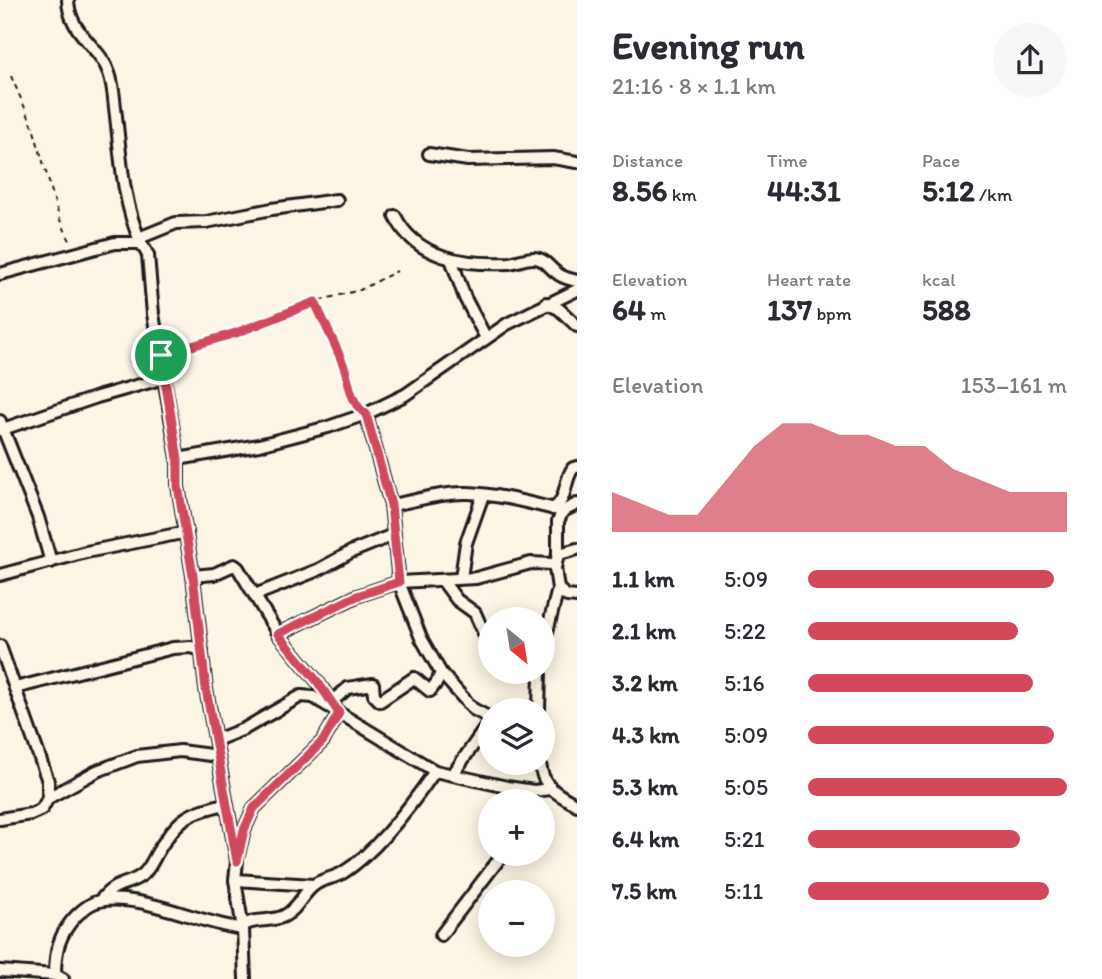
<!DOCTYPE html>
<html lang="en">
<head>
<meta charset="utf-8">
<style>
  body { margin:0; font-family:Itim,sans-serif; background:#f7f7f7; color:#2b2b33; height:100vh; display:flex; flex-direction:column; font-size:26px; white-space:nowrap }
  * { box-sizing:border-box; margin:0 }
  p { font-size:23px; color:#7c7c81 }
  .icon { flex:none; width:38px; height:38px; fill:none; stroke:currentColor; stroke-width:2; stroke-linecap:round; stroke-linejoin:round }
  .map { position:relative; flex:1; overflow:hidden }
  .side { display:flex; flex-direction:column; background:#fff; width:525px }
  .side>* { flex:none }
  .needle { width:46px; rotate:150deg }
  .buttons { position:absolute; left:478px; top:607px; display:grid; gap:14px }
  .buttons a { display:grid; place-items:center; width:77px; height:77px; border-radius:50%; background:#fff; box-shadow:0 4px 18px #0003; font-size:35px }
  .pin { position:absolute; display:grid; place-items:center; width:60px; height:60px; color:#fff; margin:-30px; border:4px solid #fff; border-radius:50%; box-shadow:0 2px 7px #0007 }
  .round { display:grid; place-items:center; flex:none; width:74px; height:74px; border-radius:37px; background:#f7f7f7 }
  .head { display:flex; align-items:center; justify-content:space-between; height:119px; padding:0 35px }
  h1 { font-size:38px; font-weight:700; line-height:52px }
  .figures { display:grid; grid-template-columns:repeat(3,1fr); gap:10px; height:119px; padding:7px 35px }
  .figures div { display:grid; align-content:center }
  .figures b { font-size:30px; font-weight:700 }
  .figures small { font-size:19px; font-weight:400 }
  .figures p { font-size:19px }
  .chart { height:196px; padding:14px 35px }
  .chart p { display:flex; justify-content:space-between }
  .chart svg { width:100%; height:126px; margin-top:7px; fill:#d1495b; opacity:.7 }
  ul { padding:0 35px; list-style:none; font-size:23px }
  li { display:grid; grid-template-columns:112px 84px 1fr; align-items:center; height:52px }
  li i { height:18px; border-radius:9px; background:#d1495b }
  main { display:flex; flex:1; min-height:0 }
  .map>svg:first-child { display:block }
</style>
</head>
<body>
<main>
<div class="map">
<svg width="577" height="979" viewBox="0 0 577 979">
  <rect width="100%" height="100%" fill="#fcf5e5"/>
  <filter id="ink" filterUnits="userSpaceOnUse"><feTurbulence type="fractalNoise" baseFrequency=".0143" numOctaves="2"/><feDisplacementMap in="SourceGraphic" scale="14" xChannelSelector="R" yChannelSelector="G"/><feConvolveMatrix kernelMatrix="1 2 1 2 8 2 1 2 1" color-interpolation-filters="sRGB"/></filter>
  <g filter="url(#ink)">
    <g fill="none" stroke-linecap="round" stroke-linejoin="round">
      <defs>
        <g id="minor">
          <path d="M68,0C69,34 100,46 109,73C114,87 114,102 116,116C121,160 123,203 141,243"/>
          <path d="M429,154L468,160L553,158L577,162"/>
          <path d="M395,216C416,259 465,265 509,263C518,262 526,257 535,258C546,259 549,268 557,273C562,278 570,279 577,281"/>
          <path d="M139,238L176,223L206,222L272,209L337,200"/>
          <path d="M451,259L465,298L486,338"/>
          <path d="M0,274L115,243H141L148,255L153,314L178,459V486L193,576L206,689L237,861L235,880L243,929L245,979"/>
          <path d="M546,303L559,309L577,326"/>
          <path d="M366,414L391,505L399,582L421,638L441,673L473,709L490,718"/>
          <path d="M0,421L38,517L51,562"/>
          <path d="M0,430L97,397L164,378"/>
          <path d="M178,459L259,445L328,427L366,414L405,395L507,324L577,290"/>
          <path d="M391,505C415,501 443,492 467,493C498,494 533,504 563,511"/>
          <path d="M553,509C568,499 563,482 573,468L577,467"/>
          <path d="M558,551L563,553L577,549"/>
          <path d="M0,575L86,552L187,532"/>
          <path d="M193,576L214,574L234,565L238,568L278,634L317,681L339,713L323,741L254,808L244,830L238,855"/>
          <path d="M461,578L466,543L483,495"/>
          <path d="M442,580L457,600L475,613L490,647"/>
          <path d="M558,589L567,596L577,597"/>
          <path d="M255,595L318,570L351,552L393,535"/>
          <path d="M278,634L357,596L399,582L476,578L531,563L552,564L555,568"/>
          <path d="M0,646L48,781V798"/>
          <path d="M542,651L558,589L555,568L558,554V521L563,511L577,504"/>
          <path d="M15,688L173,648L191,647L202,650"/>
          <path d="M331,702L348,688L373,684L374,695L380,701L414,678L430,691L437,682L441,673"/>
          <path d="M539,710L540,672"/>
          <path d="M216,740L244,729L301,696L313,697L435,771L507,787L534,791L550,789"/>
          <path d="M540,763C542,787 557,794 577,805"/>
          <path d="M453,774L490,721"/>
          <path d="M0,819L31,814L42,809L48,798L97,771L137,756L180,751L218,756"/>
          <path d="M235,880L314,885"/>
          <path d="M101,900C115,881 128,886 142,875C149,870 153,860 157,853C178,818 187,813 225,804"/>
          <path d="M242,926C256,917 270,923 284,916C298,909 302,894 314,885C322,879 335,878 344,872C377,851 413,803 435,771"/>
          <path d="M441,935L503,854"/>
          <path d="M0,971L55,975L63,979"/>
          <path d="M55,975C55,951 59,934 76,916C82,910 90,903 99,901C138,892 201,924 243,929"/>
        </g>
      </defs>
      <use href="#minor" stroke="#1c1c1c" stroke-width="16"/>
      <g stroke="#1c1c1c" stroke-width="2" stroke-dasharray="5 5" stroke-linecap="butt">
        <path d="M11,76L32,124L60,220L71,243"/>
        <path d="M315,303L345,367L351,396L357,408"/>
        <path d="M169,353L236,333L321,300L360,290L397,271"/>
      </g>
      <use href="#minor" stroke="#fcf5e5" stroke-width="10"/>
    </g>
  </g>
  <g fill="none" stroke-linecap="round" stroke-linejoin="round" filter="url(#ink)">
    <defs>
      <path id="route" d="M315,302C324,323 335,343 343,364C351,383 348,401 366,414L391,505L399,582L357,596L278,634L317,681L339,713L323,741L254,808L244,830L237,861L206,689L193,576L178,486V459L161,355L236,333Z"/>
    </defs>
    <use href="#route" stroke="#fff" stroke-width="14"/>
    <use href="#route" stroke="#d1495b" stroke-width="9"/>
  </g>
</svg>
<div class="buttons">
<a><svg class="needle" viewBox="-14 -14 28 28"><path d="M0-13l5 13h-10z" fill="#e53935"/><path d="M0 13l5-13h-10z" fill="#7c7c81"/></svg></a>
<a><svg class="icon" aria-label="layers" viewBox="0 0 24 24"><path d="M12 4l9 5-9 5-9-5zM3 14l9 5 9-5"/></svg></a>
<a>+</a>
<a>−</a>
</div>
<div class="pin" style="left:161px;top:355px;background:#1e9e55"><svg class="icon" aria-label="arrive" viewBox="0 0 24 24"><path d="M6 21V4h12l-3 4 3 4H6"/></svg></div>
</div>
<section class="side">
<div class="head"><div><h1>Evening run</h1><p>21:16 · 8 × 1.1 km</p></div><a class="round"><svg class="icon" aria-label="share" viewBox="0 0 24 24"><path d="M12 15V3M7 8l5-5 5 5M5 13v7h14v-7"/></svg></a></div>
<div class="figures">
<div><p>Distance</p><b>8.56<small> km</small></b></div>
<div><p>Time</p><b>44:31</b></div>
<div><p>Pace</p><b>5:12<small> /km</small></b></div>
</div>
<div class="figures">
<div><p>Elevation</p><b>64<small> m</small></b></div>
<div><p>Heart rate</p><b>137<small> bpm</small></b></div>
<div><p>kcal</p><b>588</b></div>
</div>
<div class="chart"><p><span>Elevation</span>153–161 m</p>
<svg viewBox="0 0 160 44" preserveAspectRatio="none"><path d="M0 44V30L10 34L20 38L30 38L40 26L50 14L60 6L70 6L80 10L90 10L100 14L110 14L120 22L130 26L140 30L150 30L160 30V44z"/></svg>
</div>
<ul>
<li><b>1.1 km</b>5:09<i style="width:95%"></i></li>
<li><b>2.1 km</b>5:22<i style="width:81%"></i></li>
<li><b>3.2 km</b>5:16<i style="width:87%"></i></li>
<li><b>4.3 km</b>5:09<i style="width:95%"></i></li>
<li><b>5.3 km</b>5:05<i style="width:100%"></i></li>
<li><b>6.4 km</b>5:21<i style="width:82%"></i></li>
<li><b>7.5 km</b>5:11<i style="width:93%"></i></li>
</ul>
</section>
</main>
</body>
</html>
